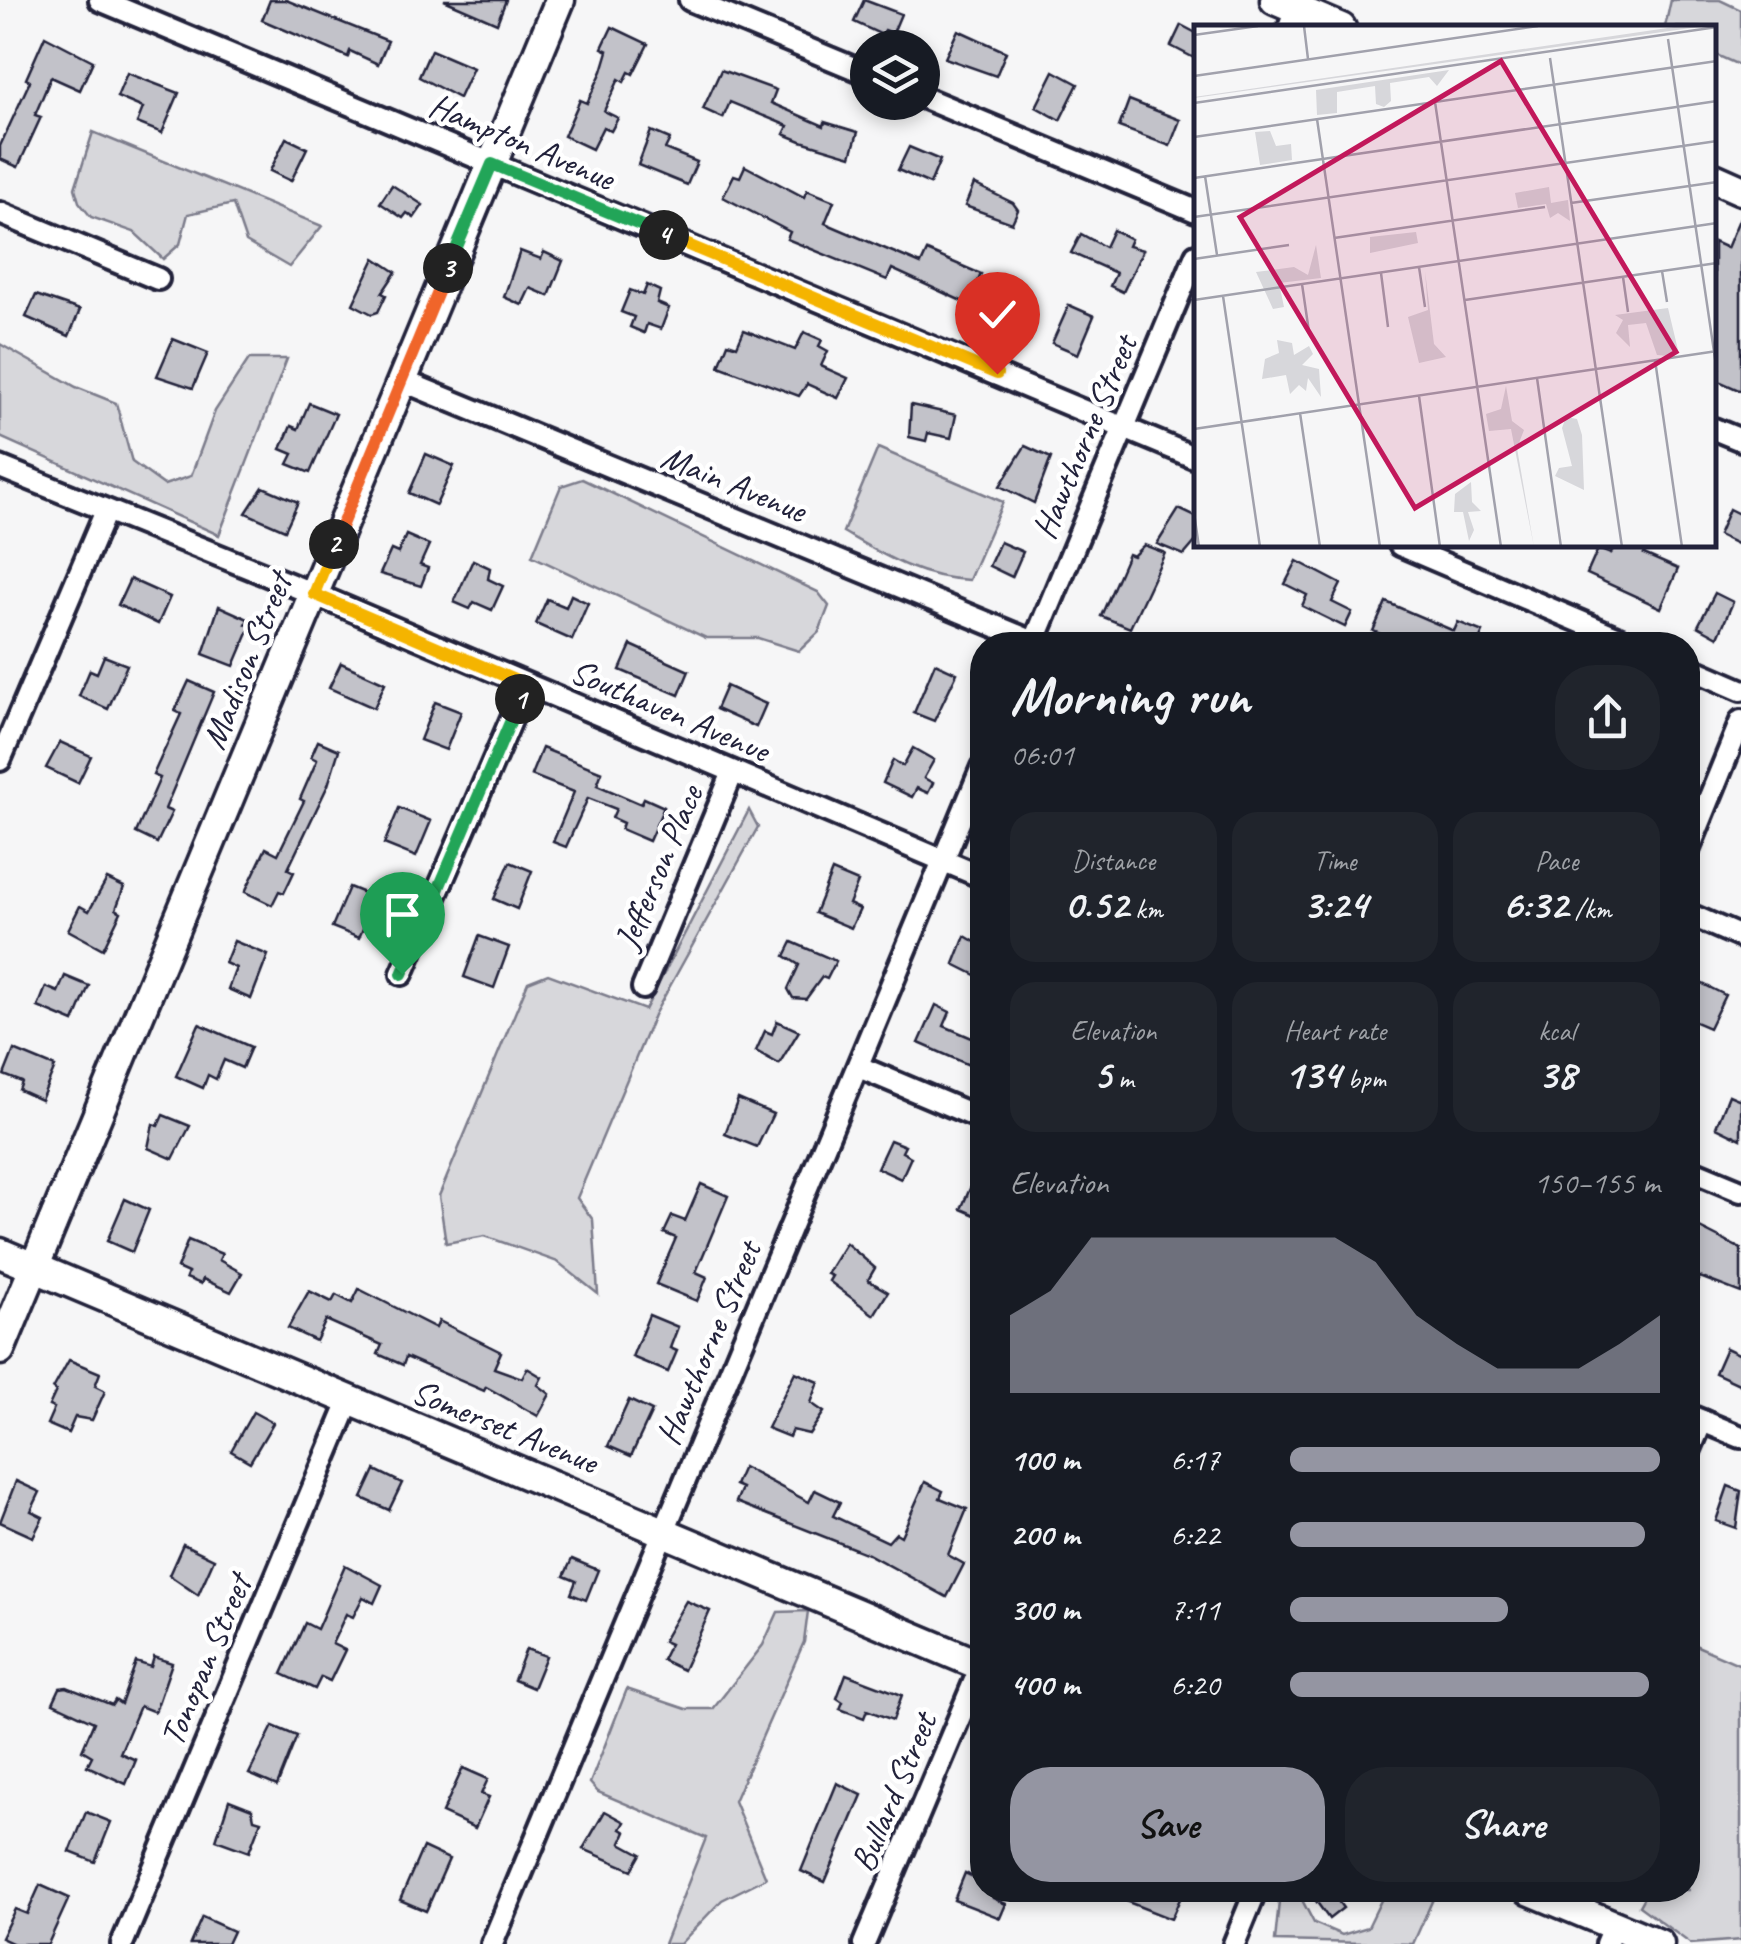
<!DOCTYPE html>
<html lang="en">
<head>
<meta charset="utf-8">
<style>
  body { margin:0; font-family:Caveat,sans-serif; background:#20242c; color:#f1f3f6; height:100vh; display:flex; flex-direction:column; font-size:38px; white-space:nowrap }
  * { box-sizing:border-box; margin:0 }
  p { font-size:32px; color:#9ea1a6 }
  .icon { flex:none; width:55px; height:55px; fill:none; stroke:currentColor; stroke-width:2; stroke-linecap:round; stroke-linejoin:round }
  .map { position:relative; flex:1; overflow:hidden }
  .side { position:absolute; left:970px; top:632px; width:730px; height:1270px; display:flex; flex-direction:column; background:#171b24; border-radius:40px; box-shadow:0 5px 15px #0003 }
  .side>* { flex:none }
  .fabs { position:absolute; left:850px; top:30px; display:grid; gap:20px }
  .fabs a { display:grid; place-items:center; width:90px; height:90px; border-radius:50%; background:#171b24; box-shadow:0 5px 15px #0003; font-size:50px }
  .pin { position:absolute; display:grid; place-items:center; width:85px; height:85px; color:#fff; margin:-102px -42px; border-radius:50% 50% 50% 0; rotate:-45deg; box-shadow:0 0 10px #0007 }
  .pin .icon { rotate:45deg }
  .km { position:absolute; width:50px; height:50px; margin:-25px; border-radius:50%; background:#222; color:#fff; font-size:28px; line-height:50px; text-align:center }
  .round { display:grid; place-items:center; flex:none; width:105px; height:105px; border-radius:40px; background:#20242c }
  .head { display:flex; align-items:center; justify-content:space-between; height:170px; padding:0 40px }
  h1 { font-size:55px; font-weight:800; line-height:75px }
  .metrics { display:grid; grid-template-columns:repeat(3,1fr); gap:15px; height:170px; padding:10px 40px }
  .metrics div { display:grid; align-content:center; border-radius:25px; background:#20242c; text-align:center }
  .metrics b { font-size:42px; font-weight:800 }
  .metrics small { font-size:28px; font-weight:400 }
  .metrics p { font-size:28px }
  .chart { height:280px; padding:20px 40px }
  .chart p { display:flex; justify-content:space-between }
  .chart svg { width:100%; height:180px; margin-top:10px; fill:#9495a2; opacity:.7 }
  .action { display:flex; gap:20px; margin-top:auto; padding:20px 40px }
  .action a { flex:1; height:115px; border-radius:40px; background:#9495a2; color:#111; font-size:40px; font-weight:800; line-height:115px; text-align:center }
  .action a+a { background:#20242c; color:#f1f3f6 }
  ul { padding:0 40px; list-style:none; font-size:32px }
  li { display:grid; grid-template-columns:160px 120px 1fr; align-items:center; height:75px }
  li i { height:25px; border-radius:12px; background:#9495a2 }
  .map>svg:first-child { display:block }
</style>
</head>
<body>
<div class="map">
<svg width="1741" height="1944" viewBox="0 0 1741 1944">
  <rect width="100%" height="100%" fill="#f6f6f7"/>
  <filter id="ink" filterUnits="userSpaceOnUse"><feTurbulence type="fractalNoise" baseFrequency=".01" numOctaves="2"/><feDisplacementMap in="SourceGraphic" scale="20" xChannelSelector="R" yChannelSelector="G"/><feConvolveMatrix kernelMatrix="1 2 1 2 8 2 1 2 1" color-interpolation-filters="sRGB"/></filter>
  <g filter="url(#ink)">
    <g fill="#d7d7db" stroke="#7c7c8b" stroke-width="2.5">
      <path d="M1671,0H1720L1741,10V66L1714,54V28L1665,27Z"/>
      <path d="M93,132L322,226L289,267L246,242L233,204L188,214L180,244L163,259L134,232L91,217L79,202L75,188Z"/>
      <path d="M0,344L76,387L116,403L132,462L164,485L191,476L215,411L249,359H287L219,535L0,437Z"/>
      <path d="M878,448L1003,502L969,580C920,578 885,556 843,532Z"/>
      <path d="M582,479L818,592L829,606L819,632L799,651L758,638H706L532,556L561,486Z"/>
      <path d="M749,810L758,827L654,1015L577,1198L593,1220L598,1294L558,1262L485,1236L446,1243L439,1196L528,982L548,974L645,1010Z"/>
      <path d="M808,1611L804,1642L734,1801L766,1878L722,1900L680,1944H664L706,1838L598,1792L590,1783L627,1689L686,1709H713L763,1645L778,1612Z"/>
      <path d="M1688,1642L1741,1665V1940L1691,1944L1639,1906L1648,1890H1688Z"/>
      <path d="M1386,1890H1437L1413,1944L1275,1941L1280,1892L1302,1900L1314,1923L1342,1935L1368,1927Z"/>
    </g>
    <g fill="#c2c2c9" stroke="#22223b" stroke-width="2.5">
      <path d="M270,0H286L388,41L378,64L350,51L348,57L262,20Z"/>
      <path d="M444,0H506L497,23Z"/>
      <path d="M864,0L901,14L893,33L885,30L882,35L854,22Z"/>
      <path d="M1181,25L1196,33V59L1171,46Z"/>
      <path d="M612,27L648,44L633,74L629,72L624,82L619,79L604,111L618,118L611,131L603,127L592,149L564,136L580,100L587,103L602,71L608,51L602,48Z"/>
      <path d="M958,30L1006,52L996,76L945,58Z"/>
      <path d="M45,36L93,61L80,90L51,77L35,115L41,117L18,167L0,159V146L30,81L26,79Z"/>
      <path d="M431,50L473,68L459,98L419,77Z"/>
      <path d="M721,70L776,90L771,103L824,126L825,122L858,132L851,156L801,141L784,134L788,126L730,102L723,118L703,109Z"/>
      <path d="M1054,71L1078,84L1060,120L1036,107Z"/>
      <path d="M127,73L179,93L162,133L137,123L143,108L117,97Z"/>
      <path d="M1129,100L1180,120L1170,146L1119,127Z"/>
      <path d="M651,131L670,139L665,149L697,162L687,185L638,165Z"/>
      <path d="M286,138L307,148L291,181L270,171Z"/>
      <path d="M909,147L940,160L930,184L898,170Z"/>
      <path d="M745,166L804,197L807,190L834,201L825,223L921,264L927,251L981,274L978,281L1007,295L1010,289L1033,301L1023,322L971,297L968,304L892,269L887,280L787,239L790,232L723,197L734,175L740,177Z"/>
      <path d="M974,184L1013,203L1018,210L1012,223L965,206Z"/>
      <path d="M392,185L423,205L414,218L407,213L403,218L380,203Z"/>
      <path d="M1741,215V391L1714,379V242L1727,248Z"/>
      <path d="M1113,230L1131,239L1128,246L1143,250L1123,292L1110,286L1116,273L1071,253L1081,234L1105,247Z"/>
      <path d="M520,251L541,259L544,252L563,261L549,296L530,288L522,305L504,297Z"/>
      <path d="M375,258L396,272L382,293L386,295L378,312L372,314L353,304Z"/>
      <path d="M647,285L660,291L657,303L669,308L661,329L647,324L644,333L630,327L634,317L621,312L630,290L643,295Z"/>
      <path d="M36,295L80,310L69,336L26,317Z"/>
      <path d="M1069,305L1094,316L1078,354L1052,343Z"/>
      <path d="M744,330L795,350L804,332L822,340L819,346L828,351L821,366L848,378L838,398L807,384L799,396L719,366L728,343L737,346Z"/>
      <path d="M173,339L208,353L193,388L157,376Z"/>
      <path d="M309,403L336,414L310,473L288,464L293,454L281,449L291,426L298,429Z"/>
      <path d="M911,405L956,415L951,438L928,433L926,441L909,437Z"/>
      <path d="M1025,446L1051,458L1034,503L1000,486Z"/>
      <path d="M426,454L454,466L436,505L409,493Z"/>
      <path d="M263,487L298,502L285,530L246,513Z"/>
      <path d="M1179,509L1196,517V541L1184,555L1157,544Z"/>
      <path d="M1729,509L1741,515V546L1718,535Z"/>
      <path d="M406,535L429,545L420,565L428,568L421,586L380,574L391,550L398,553Z"/>
      <path d="M1000,542L1023,552L1012,577L989,566Z"/>
      <path d="M1144,545L1165,553L1130,628L1101,616L1128,554L1133,556Z"/>
      <path d="M1614,545H1648L1644,554L1678,569L1661,608L1587,574L1598,549L1611,554Z"/>
      <path d="M473,560L490,568L488,579L503,586L492,610L474,602L470,609L454,602Z"/>
      <path d="M1297,561L1341,584L1332,602L1352,612L1345,627L1302,606L1307,595L1285,584Z"/>
      <path d="M130,579L170,597L158,624L118,605Z"/>
      <path d="M1715,593L1733,602L1718,637L1698,626Z"/>
      <path d="M571,595L588,603L572,640L536,624L547,599L566,607Z"/>
      <path d="M1386,602L1454,631L1458,622L1483,632L1479,641L1487,645H1406L1373,631Z"/>
      <path d="M219,606L248,619L246,624L251,626L234,666L203,654Z"/>
      <path d="M631,645L689,671L679,695L620,670Z"/>
      <path d="M104,656L127,665L108,709L79,696L90,670L97,673Z"/>
      <path d="M341,663L385,683L374,708L329,688Z"/>
      <path d="M935,663L957,673L934,721L914,713Z"/>
      <path d="M189,681L214,692L165,809L172,812L157,843L136,833L160,778L153,775L181,714L175,711Z"/>
      <path d="M726,686L766,704L756,727L716,709Z"/>
      <path d="M435,702L461,712L446,750L420,740Z"/>
      <path d="M318,741L339,750L328,785L288,869L294,872L284,893L279,891L272,905L245,892L266,848L278,854L304,801L300,799L317,760L311,757Z"/>
      <path d="M60,742L91,756L78,783L46,768Z"/>
      <path d="M542,748L602,772L597,785L641,804L644,798L664,807L649,841L621,829L623,823L612,818L616,809L588,798L566,847L553,842L574,792L531,775Z"/>
      <path d="M913,748L934,760L924,778L933,783L928,793L917,788L912,797L883,783L893,760L903,766Z"/>
      <path d="M399,808L431,821L416,857L384,844Z"/>
      <path d="M510,862L532,871L517,909L494,899Z"/>
      <path d="M832,871L858,882L849,904L860,909L851,928L815,913Z"/>
      <path d="M107,879L124,887L116,909L121,912L103,949L68,930L80,906L89,911Z"/>
      <path d="M349,887L376,898L359,938L332,927Z"/>
      <path d="M479,936L509,947L494,988L464,977Z"/>
      <path d="M965,936L982,946V978L954,964Z"/>
      <path d="M234,941L268,955L251,999L228,989L236,968L225,963Z"/>
      <path d="M792,942L836,961L827,979L822,977L806,999L793,998L788,989L799,965L785,956Z"/>
      <path d="M65,976L89,986L74,1022L38,1007L46,987L58,992Z"/>
      <path d="M1693,979L1725,995L1709,1028L1688,1019V992Z"/>
      <path d="M936,1005L950,1012L944,1026L979,1041L969,1065L919,1043Z"/>
      <path d="M777,1021L799,1031L779,1064L756,1051L765,1031L772,1034Z"/>
      <path d="M199,1024L251,1047L242,1068L224,1060L216,1079L208,1075L203,1088L176,1076Z"/>
      <path d="M14,1050L55,1067L41,1100L19,1090L22,1082L4,1075Z"/>
      <path d="M1729,1095L1741,1100V1139L1716,1127Z"/>
      <path d="M738,1099L773,1114L757,1147L725,1134Z"/>
      <path d="M163,1115L190,1126L173,1159L148,1148L153,1124L158,1126Z"/>
      <path d="M890,1140L905,1146L902,1152L911,1157L901,1179L877,1168Z"/>
      <path d="M982,1161V1218L961,1209Z"/>
      <path d="M701,1184L728,1196L696,1272L707,1277L697,1301L656,1284L676,1238L664,1233L672,1216L685,1221Z"/>
      <path d="M125,1199L149,1210L132,1252L107,1241Z"/>
      <path d="M1688,1222L1741,1249V1293L1700,1277L1688,1299Z"/>
      <path d="M188,1240L222,1254L219,1260L242,1273L231,1292L203,1279L201,1284L186,1278L188,1273L177,1268Z"/>
      <path d="M846,1243L875,1268L868,1280L888,1292L874,1315L829,1281L832,1276L827,1274Z"/>
      <path d="M359,1289L436,1328L439,1321L501,1352L494,1368L522,1378L527,1368L542,1377L538,1385L550,1394L538,1416L486,1387L484,1391L406,1357L403,1365L378,1354L382,1345L326,1320L316,1341L288,1328L309,1291L332,1302L336,1295L352,1303Z"/>
      <path d="M649,1315L678,1327L670,1348L677,1351L668,1372L632,1357Z"/>
      <path d="M1726,1348L1741,1355V1385L1715,1373Z"/>
      <path d="M69,1360L100,1373L95,1386L105,1391L92,1420L75,1417L68,1433L47,1424L54,1408L49,1406L56,1391L53,1389Z"/>
      <path d="M795,1372L819,1382L811,1403L824,1412L809,1434L792,1430L789,1437L767,1428Z"/>
      <path d="M629,1400L652,1411L631,1456L608,1446Z"/>
      <path d="M253,1412L273,1423L250,1462L231,1451Z"/>
      <path d="M743,1467L809,1502L815,1490L840,1502L833,1516L888,1542L896,1533L901,1536L925,1482L943,1491L940,1498L967,1509L948,1555L964,1564L947,1597L868,1554L736,1502L742,1488L735,1485Z"/>
      <path d="M375,1470L402,1483L389,1510L362,1498Z"/>
      <path d="M16,1481L40,1492L31,1511L43,1517L33,1537L0,1522Z"/>
      <path d="M1728,1486L1741,1491L1736,1528L1716,1521Z"/>
      <path d="M183,1544L214,1559L198,1595L169,1575Z"/>
      <path d="M572,1559L598,1570L586,1600L571,1594L576,1581L564,1576Z"/>
      <path d="M345,1565L382,1585L374,1603L363,1597L353,1617L346,1614L332,1644L345,1650L330,1681L321,1677L315,1689L282,1674L305,1623L317,1629Z"/>
      <path d="M686,1601L710,1611L683,1670L662,1660L670,1644L663,1641Z"/>
      <path d="M526,1649L546,1656L533,1688L514,1680Z"/>
      <path d="M154,1657L172,1663L155,1712L140,1706L120,1753L136,1760L126,1784L87,1766L92,1756L82,1750L94,1722L53,1703L60,1688L67,1687L112,1705L115,1700L121,1704L136,1662L151,1667Z"/>
      <path d="M846,1674L902,1695L893,1720L867,1710L864,1718L840,1709L843,1702L837,1698Z"/>
      <path d="M273,1726L297,1736L277,1786L249,1774Z"/>
      <path d="M463,1768L488,1779L481,1794L489,1797L475,1828L442,1813Z"/>
      <path d="M837,1783L862,1795L825,1882L801,1871Z"/>
      <path d="M229,1800L252,1809L254,1819L261,1821L249,1852L216,1840Z"/>
      <path d="M605,1811L625,1822L621,1829L626,1832L621,1843L641,1854L632,1870L583,1849Z"/>
      <path d="M86,1812L111,1822L95,1862L70,1852Z"/>
      <path d="M423,1847L449,1859L426,1911L400,1900Z"/>
      <path d="M965,1873L982,1881V1890H996L993,1898L1006,1904L1000,1918L954,1900Z"/>
      <path d="M40,1885L69,1898L48,1944H14L1,1938L15,1909L27,1914Z"/>
      <path d="M1134,1890H1184L1171,1919L1128,1902Z"/>
      <path d="M1308,1890H1330L1343,1908L1329,1919Z"/>
      <path d="M202,1917L233,1931L227,1944H190Z"/>
    </g>
    <g fill="none" stroke-linecap="round" stroke-linejoin="round">
      <defs>
        <g id="street">
          <path d="M100,0L1196,458"/>
          <path d="M690,0L868,74"/>
          <path d="M1289,28L1296,9"/>
          <path d="M922,97L1196,211"/>
          <path d="M0,213L158,279"/>
          <path d="M401,380L1041,645"/>
          <path d="M1714,429L1741,440"/>
          <path d="M0,467L314,594L982,877"/>
          <path d="M1400,545L1635,645"/>
          <path d="M1033,645L1196,255"/>
          <path d="M1688,667L1741,690"/>
          <path d="M0,760L106,511"/>
          <path d="M1688,851L1741,721"/>
          <path d="M1688,914L1741,937"/>
          <path d="M402,974L526,685"/>
          <path d="M643,988L733,772"/>
          <path d="M859,1067L982,1119"/>
          <path d="M1688,1169L1741,1191"/>
          <path d="M1688,1415L1741,1437"/>
          <path d="M1688,1454L1702,1421"/>
          <path d="M122,1944L349,1402"/>
          <path d="M492,1944L982,767"/>
          <path d="M864,1944L981,1666"/>
          <path d="M1234,1944L1256,1890"/>
          <path d="M1606,1944L1614,1925"/>
        </g>
        <g id="secondary">
          <path d="M1275,0L1341,28"/>
          <path d="M1714,178L1741,190"/>
          <path d="M0,1253L982,1666"/>
          <path d="M0,1350L560,0"/>
          <path d="M1529,1890L1659,1944"/>
        </g>
      </defs>
      <use href="#street" stroke="#22223b" stroke-width="28"/>
      <use href="#secondary" stroke="#22223b" stroke-width="35"/>
      <use href="#street" stroke="#fff" stroke-width="20"/>
      <use href="#secondary" stroke="#fff" stroke-width="28"/>
    </g>
  </g>
  <g fill="none" stroke-linecap="round" stroke-linejoin="round" filter="url(#ink)">
    <defs>
      <path id="split-1" d="M402,974L520,699"/>
      <path id="split-2" d="M334,544L314,594L526,685L520,699"/>
      <path id="split-3" d="M334,544L448,268"/>
      <path id="split-4" d="M448,268L492,164L664,235"/>
      <path id="split-5" d="M664,235L997,374"/>
    </defs>
    <use href="#split-1" stroke="#fff" stroke-width="20"/>
    <use href="#split-2" stroke="#fff" stroke-width="20"/>
    <use href="#split-3" stroke="#fff" stroke-width="20"/>
    <use href="#split-4" stroke="#fff" stroke-width="20"/>
    <use href="#split-5" stroke="#fff" stroke-width="20"/>
    <use href="#split-1" stroke="#22a559" stroke-width="12"/>
    <use href="#split-2" stroke="#f5b400" stroke-width="12"/>
    <use href="#split-3" stroke="#f0652b" stroke-width="12"/>
    <use href="#split-4" stroke="#22a559" stroke-width="12"/>
    <use href="#split-5" stroke="#f5b400" stroke-width="12"/>
  </g>
  <g text-anchor="middle" stroke-width="9" stroke-linejoin="round" paint-order="stroke">
    <g font-size="35" fill="#22223b" stroke="#fff">
      <text transform="translate(522 141) rotate(23)" y="12">Hampton Avenue</text>
      <text transform="translate(1084 437) rotate(-67)" y="12">Hawthorne Street</text>
      <text transform="translate(734 483) rotate(22)" y="12">Main Avenue</text>
      <text transform="translate(246 661) rotate(-68)" y="12">Madison Street</text>
      <text transform="translate(670 710) rotate(23)" y="12">Southaven Avenue</text>
      <text transform="translate(658 867) rotate(-67)" y="12">Jefferson Place</text>
      <text transform="translate(708 1343) rotate(-67)" y="12">Hawthorne Street</text>
      <text transform="translate(505 1426) rotate(22)" y="12">Somerset Avenue</text>
      <text transform="translate(205 1660) rotate(-67)" y="12">Tonopan Street</text>
      <text transform="translate(893 1792) rotate(-67)" y="12">Bullard Street</text>
    </g>
  </g>
  <g transform="translate(1194 25)">
    <rect width="522" height="522" fill="#f6f6f7"/>
    <path d="M487,1H511L0,73V72ZM255,45L243,61L235,52L196,58L197,76L190,82L182,79L181,61L143,67V88L123,90L122,65ZM76,106L82,121L97,119L98,135L66,140L61,107ZM355,162L357,178L374,175L376,196L364,188L356,193L352,179L324,183L321,168ZM222,207L224,218L176,228V212ZM122,220L127,253L85,258L90,282L79,284L62,247L100,242L114,250ZM231,246L240,319L252,332L225,338L214,292L234,285ZM474,283L484,325L474,331L463,330L452,298L434,300L436,322L422,308L429,295L421,290ZM83,315L98,318L100,330L115,321L119,329L108,340L125,344L127,372L114,353L112,366L105,360L96,369L92,350L68,354L71,334L85,328ZM312,361L318,396L330,405L323,423L340,522L317,404L295,406L292,389L307,384ZM372,392L383,394L388,410L390,465L361,451L365,443L378,441L368,403ZM277,457L278,477L287,486L274,487L280,505L275,516L269,487H260L261,469Z" fill="#d7d7db"/>
    <path fill="none" stroke="#a1a1ac" stroke-width="2.5" d="M110,1L114,34M0,10L64,1M474,14L523,347M356,33L428,522M0,51L344,1M241,77L307,522M0,78L523,2M123,94L186,522M0,112L523,36M11,151L23,230M0,153L523,76M377,178L523,157M0,192L523,116M140,213L351,182M0,234L95,220M225,242L231,282M468,246L473,277M187,248L194,302M429,252L434,287M108,259L115,307M29,271L66,522M0,275L523,198M271,275L523,238M461,335L488,522M343,353L367,522M225,371L246,522M106,388L126,522M0,404L523,326M0,488L5,522"/>
    <path fill="#c2185b" fill-opacity="0.15" stroke="#c2185b" stroke-width="5" d="M307,36L482,327L221,483L46,192Z"/>
    <rect width="522" height="522" fill="none" stroke="#22223b" stroke-width="5"/>
  </g>
</svg>
<div class="fabs">
<a><svg class="icon" aria-label="layers" viewBox="0 0 24 24"><path d="M12 4l9 5-9 5-9-5zM3 14l9 5 9-5"/></svg></a>
</div>
<div class="pin" style="left:402px;top:974px;background:#1e9e55"><svg class="icon" aria-label="arrive" viewBox="0 0 24 24"><path d="M6 21V4h12l-3 4 3 4H6"/></svg></div>
<div class="pin" style="left:997px;top:374px;background:#d93025"><svg class="icon" aria-label="check" viewBox="0 0 24 24"><path d="M5 12l5 5 9-10"/></svg></div>
<b class="km" style="left:520px;top:699px">1</b>
<b class="km" style="left:334px;top:544px">2</b>
<b class="km" style="left:448px;top:268px">3</b>
<b class="km" style="left:664px;top:235px">4</b>
<section class="side">
<div class="head"><div><h1>Morning run</h1><p>06:01</p></div><a class="round"><svg class="icon" aria-label="share" viewBox="0 0 24 24"><path d="M12 15V3M7 8l5-5 5 5M5 13v7h14v-7"/></svg></a></div>
<div class="metrics">
<div><p>Distance</p><b>0.52<small> km</small></b></div>
<div><p>Time</p><b>3:24</b></div>
<div><p>Pace</p><b>6:32<small> /km</small></b></div>
</div>
<div class="metrics">
<div><p>Elevation</p><b>5<small> m</small></b></div>
<div><p>Heart rate</p><b>134<small> bpm</small></b></div>
<div><p>kcal</p><b>38</b></div>
</div>
<div class="chart"><p><span>Elevation</span>150–155 m</p>
<svg viewBox="0 0 160 44" preserveAspectRatio="none"><path d="M0 44V25L10 19L20 6L30 6L40 6L50 6L60 6L70 6L80 6L90 12L100 25L110 32L120 38L130 38L140 38L150 32L160 25V44z"/></svg>
</div>
<ul>
<li><b>100 m</b>6:17<i style="width:100%"></i></li>
<li><b>200 m</b>6:22<i style="width:96%"></i></li>
<li><b>300 m</b>7:11<i style="width:59%"></i></li>
<li><b>400 m</b>6:20<i style="width:97%"></i></li>
</ul>
<div class="action"><a>Save</a><a>Share</a></div>
</section>
</div>
</body>
</html>
